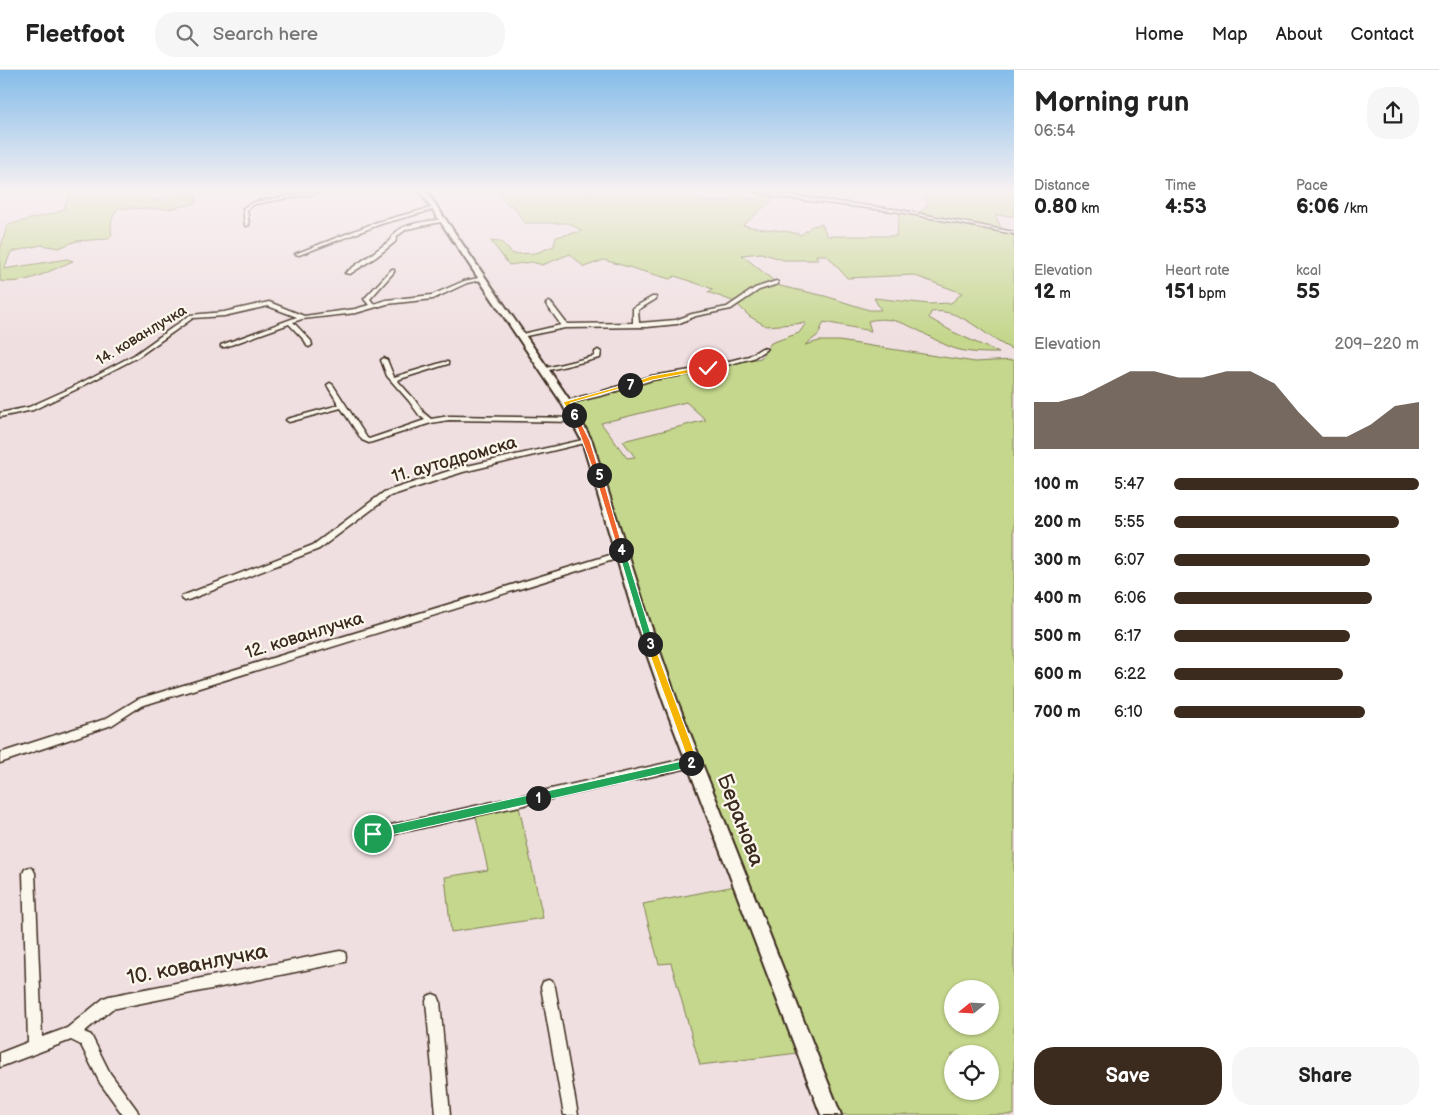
<!DOCTYPE html>
<html lang="en">
<head>
<meta charset="utf-8">
<style>
  body { margin:0; font-family:"Balsamiq Sans",sans-serif; background:#f6f6f6; color:#222; height:100vh; display:flex; flex-direction:column; font-size:19px; white-space:nowrap }
  * { box-sizing:border-box; margin:0 }
  p { font-size:16px; color:#767676 }
  .icon { flex:none; width:28px; height:28px; fill:none; stroke:currentColor; stroke-width:2; stroke-linecap:round; stroke-linejoin:round }
  .map { position:relative; flex:1; overflow:hidden }
  .sheet { display:flex; flex-direction:column; background:#fff; width:425px }
  .sheet>* { flex:none }
  .needle { width:32px; rotate:252deg }
  .fabs { position:absolute; left:944px; top:910px; display:grid; gap:10px }
  .fabs a { display:grid; place-items:center; width:55px; height:55px; border-radius:50%; background:#fff; box-shadow:0 1px 4px #0004; font-size:25px }
  .pin { position:absolute; display:grid; place-items:center; width:42px; height:42px; color:#fff; margin:-21px; border:2px solid #fff; border-radius:50%; box-shadow:0 1px 5px #0007 }
  .km { position:absolute; width:25px; height:25px; margin:-12px; border-radius:50%; background:#222; color:#fff; font-size:14px; line-height:25px; text-align:center }
  .round { display:grid; place-items:center; flex:none; width:52px; height:52px; border-radius:20px; background:#f6f6f6 }
  .head { display:flex; align-items:center; justify-content:space-between; height:85px; padding:0 20px }
  h1 { font-size:28px; font-weight:800; line-height:38px }
  .stats { display:grid; grid-template-columns:repeat(3,1fr); gap:8px; height:85px; padding:5px 20px }
  .stats div { display:grid; align-content:center }
  .stats b { font-size:21px; font-weight:800 }
  .stats small { font-size:14px; font-weight:400 }
  .stats p { font-size:14px }
  .chart { height:140px; padding:10px 20px }
  .chart p { display:flex; justify-content:space-between }
  .chart svg { width:100%; height:90px; margin-top:5px; fill:#3b2a1e; opacity:.7 }
  .cta { display:flex; gap:10px; margin-top:auto; padding:10px 20px }
  .cta a { flex:1; height:58px; border-radius:20px; background:#3b2a1e; color:#fff; font-size:20px; font-weight:800; line-height:58px; text-align:center }
  .cta a+a { background:#f6f6f6; color:#222 }
  ul { padding:0 20px; list-style:none; font-size:16px }
  li { display:grid; grid-template-columns:80px 60px 1fr; align-items:center; height:38px }
  li i { height:12px; border-radius:6px; background:#3b2a1e }
  header { display:flex; align-items:center; gap:30px; box-sizing:border-box; height:70px; padding:0 25px; background:#fff; border-bottom:1px solid #e0e0e0 }
  header strong { font-size:24px }
  nav { display:flex; gap:28px; margin-inline-start:auto; font-size:18px }
  .search { width:350px; height:45px; background:#f6f6f6; display:flex; align-items:center; gap:12px; box-sizing:border-box; padding:0 18px; border-radius:20px; color:#767676; font-size:19px }
  main { display:flex; flex:1; min-height:0 }
  .map>svg:first-child { display:block }
</style>
</head>
<body>
<header>
<strong>Fleetfoot</strong>
<div class="search"><svg class="icon" aria-label="search" viewBox="0 0 24 24"><circle cx="10" cy="10" r="6"/><path d="M15 15l6 6"/></svg>Search here</div>
<nav><a>Home</a><a>Map</a><a>About</a><a>Contact</a></nav>
</header>
<main>
<div class="map">
<svg width="1014" height="1045" viewBox="0 0 1014 1045">
  <rect width="100%" height="100%" fill="#f0dfe1"/>
  <filter id="ink" filterUnits="userSpaceOnUse"><feTurbulence type="fractalNoise" baseFrequency=".02" numOctaves="2"/><feDisplacementMap in="SourceGraphic" scale="10" xChannelSelector="R" yChannelSelector="G"/><feConvolveMatrix kernelMatrix="1 2 1 2 8 2 1 2 1" color-interpolation-filters="sRGB"/></filter>
  <g filter="url(#ink)">
    <g fill="#c4d78c" stroke="#808055" fill-rule="evenodd">
      <path d="M71,121H149L148,123L155,130L193,121L197,131L196,133L169,139L118,138C111,147 110,155 112,166L108,169L76,171L59,178L41,175L11,182L4,199L67,189L73,191C48,201 28,215 0,211V181L7,155L58,142L64,138Z"/>
      <path d="M496,121H684L681,125C700,131 717,137 736,126L757,130L762,123L777,126L743,155C762,161 782,158 801,165L812,156L822,154L827,166H896L900,141L918,144L928,135L925,127L928,121H1014V146L995,145L1002,160L1014,166V280C986,269 963,237 931,242L929,248L953,262L999,283C983,283 963,283 948,276C921,264 899,243 868,251L871,261L824,252L818,265L805,275L819,271H839L975,292L1014,290V1045H831L806,982L700,995L671,893L659,894L643,834L740,815L597,401L566,332L651,308L761,288L771,273L799,263L806,253L766,256L749,246L735,232L708,222L713,219L675,206L670,209L604,190L584,197L570,184L542,195L532,192L509,195L491,171L501,172L513,184L536,183L554,176L556,167L582,161L569,153H525L513,136L506,133ZM761,183L784,190H818L816,185H827L847,208L913,205L962,223L951,233L929,234L874,228L881,240H869L825,226L780,216L742,185ZM686,332L706,350L623,371L635,387L627,388L601,353ZM952,919H990V956H952ZM952,984H990V1021H952Z"/>
      <path d="M518,732L543,848L451,862L445,807L488,800L475,742Z"/>
    </g>
    <g fill="none" stroke-linecap="round" stroke-linejoin="round">
      <defs>
        <g id="minor">
          <path d="M317,121H328L255,134L247,139L249,155L247,156L245,155L243,138L254,132Z"/>
          <path d="M754,121L900,140L1014,162V164L900,142L777,127Z"/>
          <path d="M434,137L436,139L381,154L299,185L295,184L377,152Z"/>
          <path d="M443,149H445V151L407,159L397,166L395,172L376,187L350,204L345,203L391,170C397,152 427,152 443,149Z"/>
          <path d="M392,199L394,200V202L370,229L374,234L386,230L432,225L464,211L483,207L486,209L467,213L433,229L387,234L356,243L302,249L293,252L311,271L312,275L309,277L307,276L305,271L289,254L225,277H221V275L297,247L268,236L224,246L193,248L138,287L75,320L33,340L0,347V343L29,337L71,318L134,285L190,245L224,242L269,232L304,246L355,239L369,235L364,229Z"/>
          <path d="M776,211L778,212V214L759,220L731,239L696,246L677,254L647,257L565,258L521,267L518,265L561,255L546,234L549,232L551,233L567,254L633,253V238L652,227H656V229L638,240L639,253L676,250L692,244L727,237L755,218Z"/>
          <path d="M762,278L767,279L753,288L697,303L652,310L604,325L566,334L563,332L564,331L600,322L651,306L697,299L749,286Z"/>
          <path d="M598,280L601,282L600,288L545,301L542,299L595,286V282Z"/>
          <path d="M384,288L387,290L394,307L444,292H448V294L397,310L414,329L424,343L431,349L449,346L577,348L580,350L577,352L449,350L431,353L369,373L362,370L341,338L289,352L286,350L287,349L339,335L327,315L330,313L333,315L367,368L369,369L425,350L419,345L409,331L387,306L381,290Z"/>
          <path d="M587,369L591,371L589,372L463,402L390,426L319,479L188,530L185,531L181,528L182,526L313,475L384,422L458,398Z"/>
          <path d="M623,481L627,484L626,486L141,636L112,655L0,693V683L105,649L138,629Z"/>
          <path d="M693,687L697,689L698,692L697,695L693,697L373,769L369,768L367,764L369,760L373,759Z"/>
          <path d="M29,797L33,799L35,803L42,967L67,958L104,928L109,926L340,881L345,882L346,887L345,892L340,893L112,939L84,962L91,965L110,1003L137,1040L139,1045H123L100,1013L81,975L71,970L0,997V983L28,972L23,803L25,799Z"/>
          <path d="M548,910L553,912L555,917L578,1045H564L541,917L543,912Z"/>
          <path d="M433,924L438,926L440,931L450,1045H436L426,931L428,926Z"/>
        </g>
        <path id="secondary" d="M420,121H426L571,332L592,371L651,556L678,633L841,1045H821L664,633L637,556L582,371L561,332Z"/>
      </defs>
      <use href="#minor" stroke="#3b2a1e" stroke-width="3"/>
      <use href="#secondary" stroke="#3b2a1e" stroke-width="4"/>
      <use href="#minor" fill="#fbf7ec" fill-rule="evenodd"/>
      <use href="#secondary" fill="#fbf7ec" fill-rule="evenodd"/>
    </g>
  </g>
  <linearGradient id="sky" x2="0" y2="1"><stop stop-color="#84bcea"/><stop offset="0.45" stop-color="#f8f1f2"/><stop offset="1" stop-color="#f8f1f2" stop-opacity="0"/></linearGradient>
  <rect width="1014" height="268" fill="url(#sky)"/>
  <path fill="#22a559" stroke="#fff" d="M538,723L543,728L538,732L373,769L368,764L373,759Z"/>
  <path fill="#22a559" stroke="#fff" d="M691,689L696,693L691,697L538,732L533,728L538,723Z"/>
  <path fill="#f5b400" stroke="#fff" d="M650,571L654,574L698,692L694,697L688,696L686,693L688,690L646,574Z"/>
  <path fill="#22a559" stroke="#fff" d="M621,477L625,480L654,574L650,577L646,574L618,480Z"/>
  <path fill="#f0652b" stroke="#fff" d="M599,403L602,405L624,482L618,480L595,405Z"/>
  <path fill="#f0652b" stroke="#fff" d="M572,343L577,345L590,371L601,407L595,405Z"/>
  <path fill="#f5b400" stroke="#fff" d="M628,314L633,315L570,333L576,346H572L563,332Z"/>
  <path fill="#f5b400" stroke="#fff" d="M708,296L710,299L652,310L630,317L627,315L651,306Z"/>
  <g text-anchor="middle" stroke-width="4.5" stroke-linejoin="round" paint-order="stroke">
    <g font-size="15" fill="#3b2a1e" stroke="#fbf7ec">
      <text transform="translate(141 265) rotate(-31)" y="5">14. кованлучка</text>
    </g>
    <g font-size="18" fill="#3b2a1e" stroke="#fbf7ec">
      <text transform="translate(454 389) rotate(-16)" y="6">11. аутодромска</text>
      <text transform="translate(304 565) rotate(-17)" y="6">12. кованлучка</text>
    </g>
    <g font-size="21" fill="#3b2a1e" stroke="#fbf7ec">
      <text transform="translate(741 750) rotate(69)" y="7">Беранова</text>
      <text transform="translate(197 894) rotate(-11)" y="7">10. кованлучка</text>
    </g>
  </g>
</svg>
<div class="fabs">
<a><svg class="needle" viewBox="-14 -14 28 28"><path d="M0-13l5 13h-10z" fill="#e53935"/><path d="M0 13l5-13h-10z" fill="#767676"/></svg></a>
<a><svg class="icon" aria-label="locate" viewBox="0 0 24 24"><circle cx="12" cy="12" r="6"/><path d="M12 2v4M12 18v4M2 12h4M18 12h4"/></svg></a>
</div>
<div class="pin" style="left:373px;top:764px;background:#1e9e55"><svg class="icon" aria-label="arrive" viewBox="0 0 24 24"><path d="M6 21V4h12l-3 4 3 4H6"/></svg></div>
<div class="pin" style="left:708px;top:298px;background:#d93025"><svg class="icon" aria-label="check" viewBox="0 0 24 24"><path d="M5 12l5 5 9-10"/></svg></div>
<b class="km" style="left:538px;top:728px">1</b>
<b class="km" style="left:691px;top:693px">2</b>
<b class="km" style="left:650px;top:574px">3</b>
<b class="km" style="left:621px;top:480px">4</b>
<b class="km" style="left:599px;top:405px">5</b>
<b class="km" style="left:574px;top:345px">6</b>
<b class="km" style="left:630px;top:315px">7</b>
</div>
<section class="sheet">
<div class="head"><div><h1>Morning run</h1><p>06:54</p></div><a class="round"><svg class="icon" aria-label="share" viewBox="0 0 24 24"><path d="M12 15V3M7 8l5-5 5 5M5 13v7h14v-7"/></svg></a></div>
<div class="stats">
<div><p>Distance</p><b>0.80<small> km</small></b></div>
<div><p>Time</p><b>4:53</b></div>
<div><p>Pace</p><b>6:06<small> /km</small></b></div>
</div>
<div class="stats">
<div><p>Elevation</p><b>12<small> m</small></b></div>
<div><p>Heart rate</p><b>151<small> bpm</small></b></div>
<div><p>kcal</p><b>55</b></div>
</div>
<div class="chart"><p><span>Elevation</span>209–220 m</p>
<svg viewBox="0 0 160 44" preserveAspectRatio="none"><path d="M0 44V21L10 21L20 18L30 12L40 6L50 6L60 9L70 9L80 6L90 6L100 12L110 26L120 38L130 38L140 32L150 23L160 21V44z"/></svg>
</div>
<ul>
<li><b>100 m</b>5:47<i style="width:100%"></i></li>
<li><b>200 m</b>5:55<i style="width:92%"></i></li>
<li><b>300 m</b>6:07<i style="width:80%"></i></li>
<li><b>400 m</b>6:06<i style="width:81%"></i></li>
<li><b>500 m</b>6:17<i style="width:72%"></i></li>
<li><b>600 m</b>6:22<i style="width:69%"></i></li>
<li><b>700 m</b>6:10<i style="width:78%"></i></li>
</ul>
<div class="cta"><a>Save</a><a>Share</a></div>
</section>
</main>
</body>
</html>
